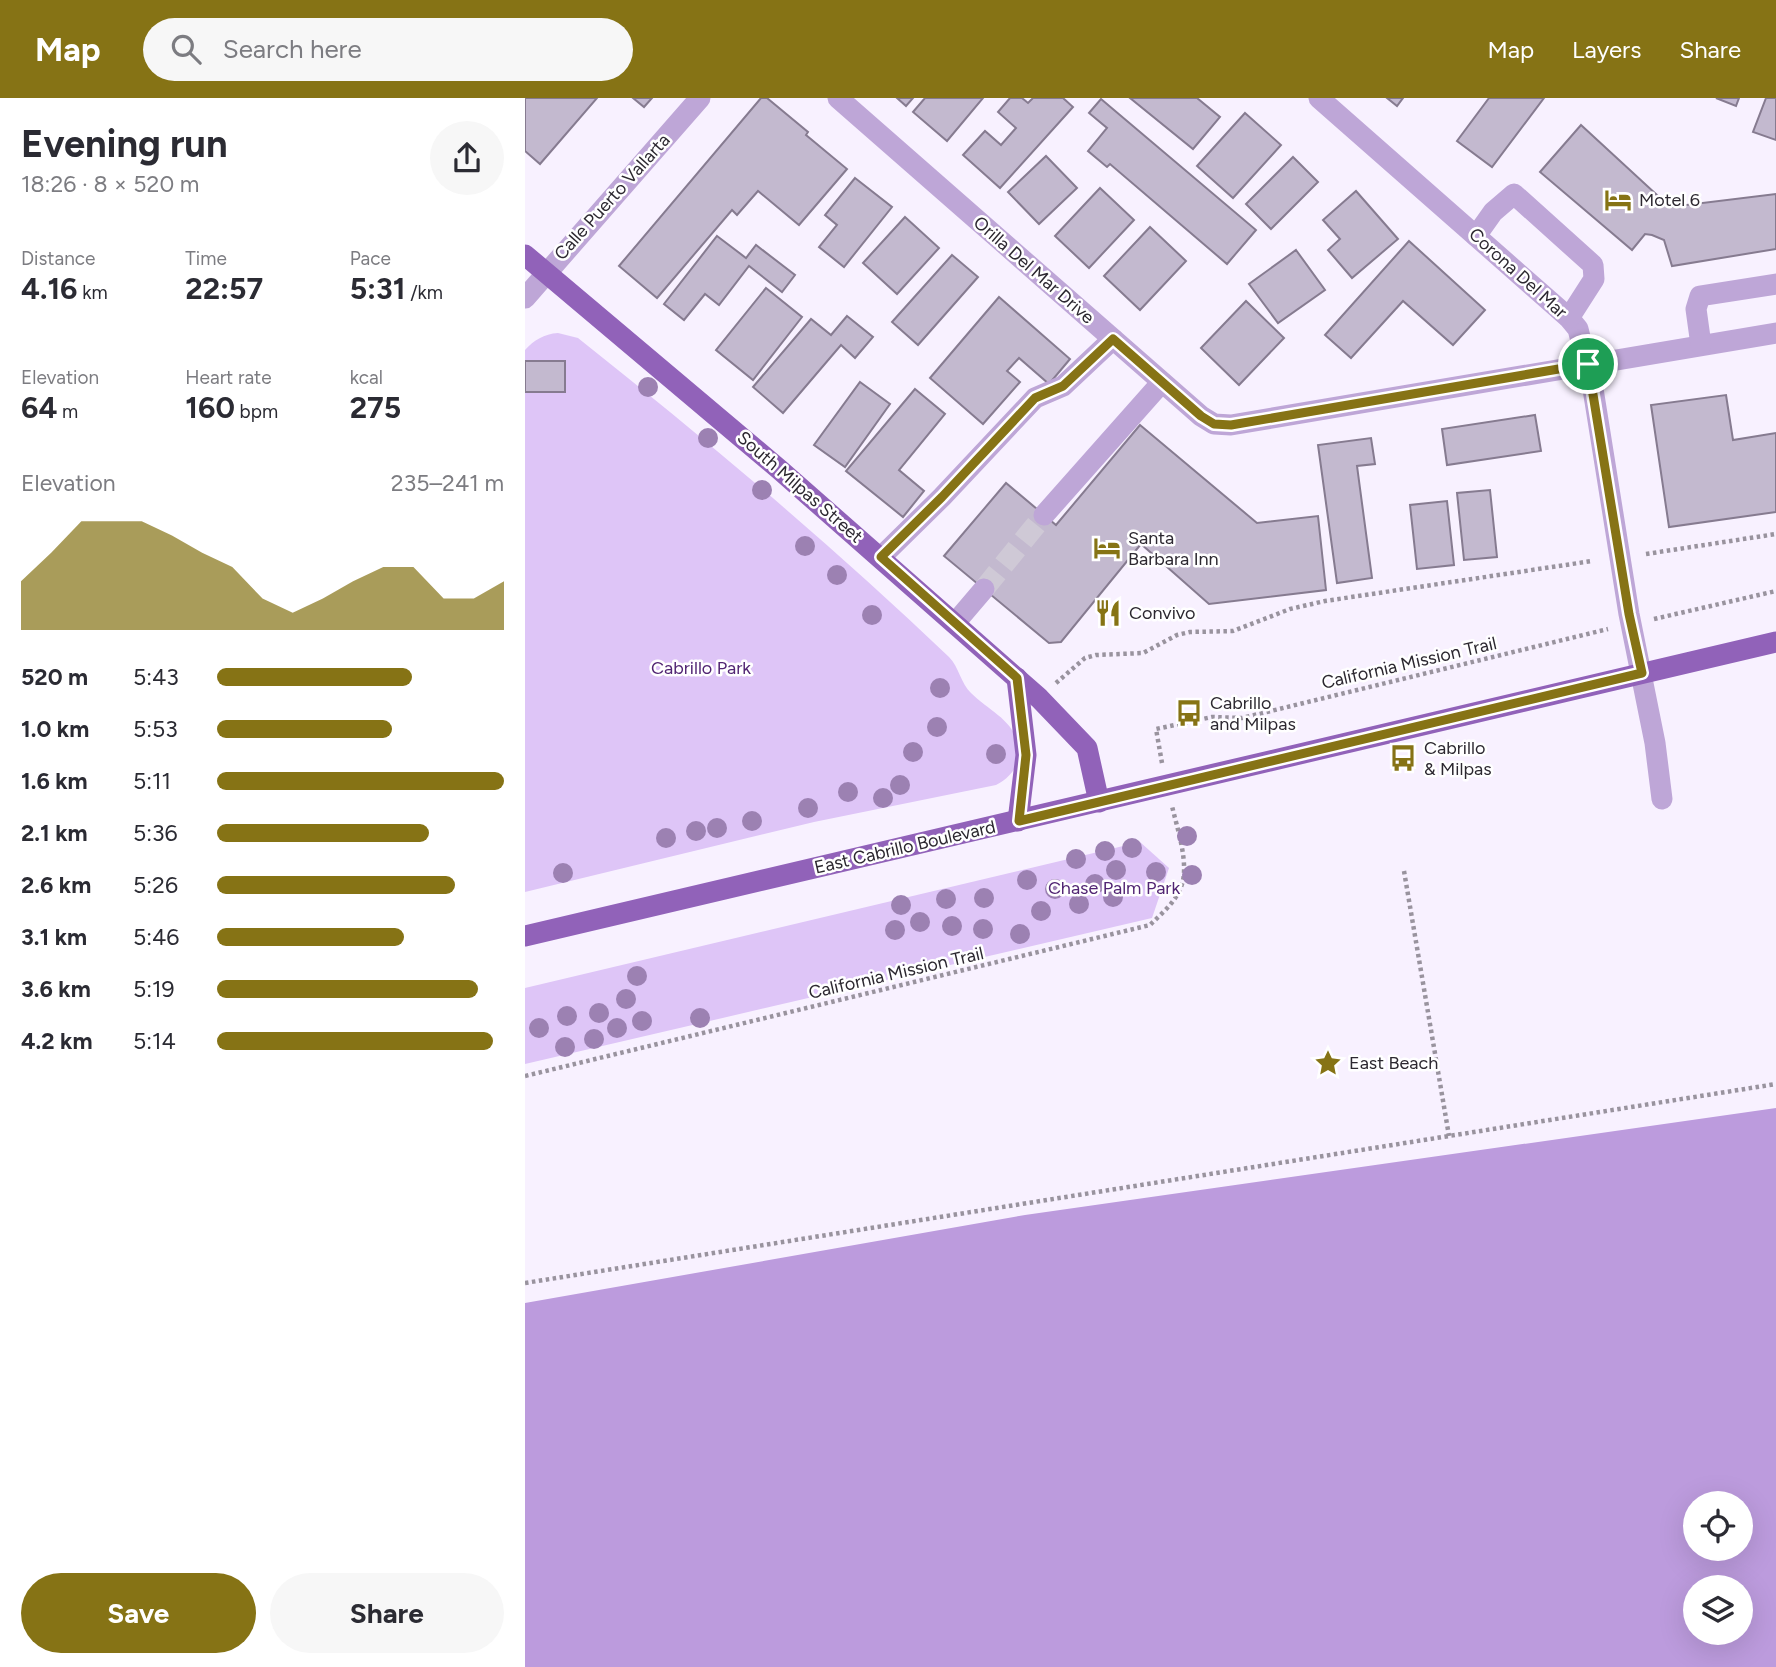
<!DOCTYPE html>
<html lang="en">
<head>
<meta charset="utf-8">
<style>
  body { margin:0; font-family:Figtree,sans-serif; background:#f7f7f7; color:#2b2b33; height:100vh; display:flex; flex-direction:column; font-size:26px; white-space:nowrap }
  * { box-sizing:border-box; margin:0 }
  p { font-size:23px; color:#7c7c81 }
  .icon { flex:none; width:38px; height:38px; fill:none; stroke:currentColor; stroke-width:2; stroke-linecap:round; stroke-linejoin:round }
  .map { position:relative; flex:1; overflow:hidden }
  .drawer { display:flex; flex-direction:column; background:#fff; width:525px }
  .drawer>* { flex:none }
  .buttons { position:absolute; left:1158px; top:1393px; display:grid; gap:14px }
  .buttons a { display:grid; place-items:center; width:70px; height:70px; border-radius:50%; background:#fff; box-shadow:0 7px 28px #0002; font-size:35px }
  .pin { position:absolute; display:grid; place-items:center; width:60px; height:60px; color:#fff; margin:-30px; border:4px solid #fff; border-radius:50%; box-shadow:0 2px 7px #0007 }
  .round { display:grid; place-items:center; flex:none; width:74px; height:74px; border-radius:37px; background:#f7f7f7 }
  .headline { display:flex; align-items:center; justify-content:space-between; height:119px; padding:0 21px }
  h1 { font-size:38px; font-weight:700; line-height:52px }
  .figures { display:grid; grid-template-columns:repeat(3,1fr); gap:10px; height:119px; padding:7px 21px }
  .figures div { display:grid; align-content:center }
  .figures b { font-size:30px; font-weight:700 }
  .figures small { font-size:19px; font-weight:400 }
  .figures p { font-size:19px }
  .chart { height:196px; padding:14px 21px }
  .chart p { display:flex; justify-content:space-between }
  .chart svg { width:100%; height:126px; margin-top:7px; fill:#867315; opacity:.7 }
  .button { display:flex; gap:14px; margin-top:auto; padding:14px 21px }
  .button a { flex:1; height:80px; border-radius:42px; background:#867315; color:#fff; font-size:28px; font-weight:700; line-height:80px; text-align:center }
  .button a+a { background:#f7f7f7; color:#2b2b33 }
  ul { padding:0 21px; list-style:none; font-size:23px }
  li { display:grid; grid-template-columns:112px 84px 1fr; align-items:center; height:52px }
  li i { height:18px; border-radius:9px; background:#867315 }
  header { display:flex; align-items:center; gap:42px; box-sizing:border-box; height:98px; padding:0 35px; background:#867315; color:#fff }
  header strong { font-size:33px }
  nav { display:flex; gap:38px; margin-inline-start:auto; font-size:24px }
  .search { width:490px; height:63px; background:#f7f7f7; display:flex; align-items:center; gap:18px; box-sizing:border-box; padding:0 24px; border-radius:38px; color:#7c7c81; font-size:26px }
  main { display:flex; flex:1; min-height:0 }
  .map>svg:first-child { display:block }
</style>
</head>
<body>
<header>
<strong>Map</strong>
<div class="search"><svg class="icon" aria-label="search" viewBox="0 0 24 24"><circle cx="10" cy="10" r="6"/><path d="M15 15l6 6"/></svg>Search here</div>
<nav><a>Map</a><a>Layers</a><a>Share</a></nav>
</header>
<main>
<section class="drawer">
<div class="headline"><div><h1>Evening run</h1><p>18:26 · 8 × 520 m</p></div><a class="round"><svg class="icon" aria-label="share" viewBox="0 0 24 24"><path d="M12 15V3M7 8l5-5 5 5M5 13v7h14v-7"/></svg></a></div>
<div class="figures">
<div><p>Distance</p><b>4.16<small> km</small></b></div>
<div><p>Time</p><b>22:57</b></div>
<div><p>Pace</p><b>5:31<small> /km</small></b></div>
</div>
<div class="figures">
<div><p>Elevation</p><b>64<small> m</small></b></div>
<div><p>Heart rate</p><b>160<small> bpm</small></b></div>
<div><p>kcal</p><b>275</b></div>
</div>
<div class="chart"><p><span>Elevation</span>235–241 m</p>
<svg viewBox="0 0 160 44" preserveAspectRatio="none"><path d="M0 44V27L10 17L20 6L30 6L40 6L50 11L60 17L70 22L80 33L90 38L100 33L110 27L120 22L130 22L140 33L150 33L160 27V44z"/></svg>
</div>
<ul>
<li><b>520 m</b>5:43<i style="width:68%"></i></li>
<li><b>1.0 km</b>5:53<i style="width:61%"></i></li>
<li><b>1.6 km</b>5:11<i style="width:100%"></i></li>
<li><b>2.1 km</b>5:36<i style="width:74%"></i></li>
<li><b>2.6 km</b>5:26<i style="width:83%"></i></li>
<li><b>3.1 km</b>5:46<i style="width:65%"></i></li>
<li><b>3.6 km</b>5:19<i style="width:91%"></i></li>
<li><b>4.2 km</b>5:14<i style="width:96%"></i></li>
</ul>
<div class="button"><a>Save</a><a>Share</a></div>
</section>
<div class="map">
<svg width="1251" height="1569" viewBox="0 0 1251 1569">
  <rect width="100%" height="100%" fill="#f8f1ff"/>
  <g fill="#dec5f7">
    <path d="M33,235L53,240C180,341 306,446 424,559C434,569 436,586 446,595C463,612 485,620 493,644C499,663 487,679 471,687L289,724L0,794V252C9,242 19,236 33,235Z"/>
    <path d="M615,744L644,770L627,820L0,966V890Z"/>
  </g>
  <path fill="#bc9bdd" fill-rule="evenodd" d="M1251,1010V1569H0V1205L500,1117ZM1171,1405H1216V1451H1171ZM1171,1489H1216V1535H1171Z"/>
  <g fill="#c3b9cf" stroke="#867b90" stroke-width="2">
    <path d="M0,0H72L15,66L0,53Z"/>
    <path d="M108,0H127L119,9Z"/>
    <path d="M236,0H242L283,34L281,37L322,71L274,127L233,93L212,117L207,112L132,200L94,168Z"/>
    <path d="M372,0H388L381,8Z"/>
    <path d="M400,0H458L422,43L388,14Z"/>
    <path d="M485,0H497L503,5L508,0H538L548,9L475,90L438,57L460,33L476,47L491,30L473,14Z"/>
    <path d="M605,0H672L695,19L668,51Z"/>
    <path d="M862,0H878L872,8Z"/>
    <path d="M964,0H1019L967,69L932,43Z"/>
    <path d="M1191,0H1214L1211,8Z"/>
    <path d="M1241,0H1251V42L1228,34Z"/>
    <path d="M576,1L731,132L702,166L585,66L582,69L563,53L582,30L564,15Z"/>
    <path d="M720,15L756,47L708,100L672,68Z"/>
    <path d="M1056,27L1145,109L1251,96V151L1147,168L1139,142L1127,137L1120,136L1107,152L1015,74Z"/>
    <path d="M521,58L552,90L514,126L483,94Z"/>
    <path d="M768,59L793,84L746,131L721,106Z"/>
    <path d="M330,80L367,109L319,169L294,149L312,127L300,117Z"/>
    <path d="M575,90L609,122L564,170L530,138Z"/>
    <path d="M831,93L873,141L827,180L803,152L815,141L798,122Z"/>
    <path d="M380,119L414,150L372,196L338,165Z"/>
    <path d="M625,129L661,163L615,212L579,178Z"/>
    <path d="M192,138L221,160L231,147L270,177L257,194L224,168L194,207L180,196L159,222L139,206Z"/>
    <path d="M884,143L960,212L928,247L878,203L826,260L800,237Z"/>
    <path d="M771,152L800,192L753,225L724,186Z"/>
    <path d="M427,157L453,179L393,247L367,224Z"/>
    <path d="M241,190L277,219L228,282L191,252Z"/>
    <path d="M474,199L545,261L524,286L494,260L482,273L495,284L458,326L405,280Z"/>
    <path d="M721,203L759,240L714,287L676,250Z"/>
    <path d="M322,218L348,239L330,260L316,247L258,315L228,289L286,221L306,237Z"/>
    <rect x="0" y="263" width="40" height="31"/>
    <path d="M335,284L365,306L320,369L289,347Z"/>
    <path d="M390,291L420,316L374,372L399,393L378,419L321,373Z"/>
    <path d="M1201,297L1208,342L1251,335V414L1144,429L1126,307Z"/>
    <path d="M1010,317L1016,353L922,367L917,331Z"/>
    <path d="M615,327L732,425L793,418L801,492L684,506L616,446L536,544L524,545L419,458L481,385L531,427Z"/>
    <path d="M846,340L850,366L832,368L847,480L812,485L793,347Z"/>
    <path d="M965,392L972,459L939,462L932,395Z"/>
    <path d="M922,403L929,467L892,471L885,407Z"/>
  </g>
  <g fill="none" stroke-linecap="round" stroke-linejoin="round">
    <path stroke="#cfc9d6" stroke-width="21" stroke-dasharray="21 10" stroke-linecap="butt" d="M459,491L519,417"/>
    <g stroke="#99939e" stroke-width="4.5" stroke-dasharray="3.5 3.5" stroke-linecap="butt">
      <path d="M1121,456L1251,436"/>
      <path d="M1129,521L1251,493"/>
      <path d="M531,585L560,560L571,557L618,555L652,537L665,534L708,533L765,511L800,503L1067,463"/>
      <path d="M637,665L631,631L687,619L717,620L1083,531"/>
      <path d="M879,773L924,1038"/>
      <path d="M0,978L625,827C636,816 650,805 656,789C665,767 652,730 647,708"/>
      <path d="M0,1185L1251,986"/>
    </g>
    <g stroke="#bea6d7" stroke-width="21">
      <path d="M313,0L676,318L689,326L706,327L1251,235"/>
      <path d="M794,0L1044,220L1053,231L1068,291L1104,516L1130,645L1137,701"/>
      <path d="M951,138L968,114L989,96L1068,167L1069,181L1044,220"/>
      <path d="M0,200L175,0"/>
      <path d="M1176,247L1171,211L1175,198L1251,186"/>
      <path d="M519,417L637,284"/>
      <path d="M356,459L417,399L510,300L538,288L588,241"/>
      <path d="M430,525L459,491"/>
    </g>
    <g stroke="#9162b9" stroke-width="21">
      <path d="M0,157L255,372L514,600L562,650L574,704"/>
      <path d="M492,580L501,657L493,723"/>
      <path d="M0,838L1251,544"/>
    </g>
  </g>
  <g fill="#9c81b2">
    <circle cx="123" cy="289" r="10"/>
    <circle cx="183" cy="340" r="10"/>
    <circle cx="237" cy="392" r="10"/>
    <circle cx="280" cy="448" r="10"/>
    <circle cx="312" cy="477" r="10"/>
    <circle cx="347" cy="517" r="10"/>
    <circle cx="415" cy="590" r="10"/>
    <circle cx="412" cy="629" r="10"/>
    <circle cx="388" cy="654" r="10"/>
    <circle cx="471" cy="656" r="10"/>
    <circle cx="375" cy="687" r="10"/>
    <circle cx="323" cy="694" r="10"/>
    <circle cx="358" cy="700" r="10"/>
    <circle cx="283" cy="710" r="10"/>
    <circle cx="227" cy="723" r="10"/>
    <circle cx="192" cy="730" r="10"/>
    <circle cx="171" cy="733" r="10"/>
    <circle cx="662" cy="738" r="10"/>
    <circle cx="141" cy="740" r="10"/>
    <circle cx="607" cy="750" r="10"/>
    <circle cx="580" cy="753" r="10"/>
    <circle cx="551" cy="761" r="10"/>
    <circle cx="591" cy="772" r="10"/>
    <circle cx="631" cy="774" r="10"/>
    <circle cx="38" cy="775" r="10"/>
    <circle cx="667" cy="777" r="10"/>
    <circle cx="502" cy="782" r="10"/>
    <circle cx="570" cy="786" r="10"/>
    <circle cx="530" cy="791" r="10"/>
    <circle cx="588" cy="799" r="10"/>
    <circle cx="459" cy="800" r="10"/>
    <circle cx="421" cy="801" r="10"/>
    <circle cx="554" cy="806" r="10"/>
    <circle cx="376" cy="807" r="10"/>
    <circle cx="516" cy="813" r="10"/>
    <circle cx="395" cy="824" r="10"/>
    <circle cx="427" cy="828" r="10"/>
    <circle cx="458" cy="831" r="10"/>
    <circle cx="370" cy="832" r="10"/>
    <circle cx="495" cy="836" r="10"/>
    <circle cx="112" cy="878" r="10"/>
    <circle cx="101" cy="901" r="10"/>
    <circle cx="74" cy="915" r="10"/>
    <circle cx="42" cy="918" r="10"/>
    <circle cx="175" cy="920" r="10"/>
    <circle cx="117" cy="923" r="10"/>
    <circle cx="14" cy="930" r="10"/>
    <circle cx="92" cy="930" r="10"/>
    <circle cx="69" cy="941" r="10"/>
    <circle cx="40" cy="949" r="10"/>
  </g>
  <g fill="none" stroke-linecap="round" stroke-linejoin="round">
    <defs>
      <path id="route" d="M588,241L676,318L689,326L706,327L1063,266L1104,516L1117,575L494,723L501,657L492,580L356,459L417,399L510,300L538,288Z"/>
    </defs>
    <use href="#route" stroke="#fff" stroke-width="14"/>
    <use href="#route" stroke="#867315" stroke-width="9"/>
  </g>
  <defs>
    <symbol id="hotel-bare" viewBox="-9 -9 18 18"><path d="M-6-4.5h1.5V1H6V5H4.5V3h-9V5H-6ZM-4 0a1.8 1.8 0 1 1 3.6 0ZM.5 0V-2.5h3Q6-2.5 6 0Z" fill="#867315" stroke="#fff" stroke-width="2.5" paint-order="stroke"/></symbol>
    <symbol id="restaurant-bare" viewBox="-9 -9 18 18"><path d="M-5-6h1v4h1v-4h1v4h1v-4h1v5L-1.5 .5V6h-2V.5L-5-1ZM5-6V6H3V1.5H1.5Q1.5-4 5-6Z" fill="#867315" stroke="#fff" stroke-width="2.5" paint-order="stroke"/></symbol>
    <symbol id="bus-bare" viewBox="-9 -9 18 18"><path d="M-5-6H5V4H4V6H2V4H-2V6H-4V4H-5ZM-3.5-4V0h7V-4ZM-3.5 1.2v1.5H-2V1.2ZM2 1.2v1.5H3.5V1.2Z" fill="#867315" stroke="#fff" stroke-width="2.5" paint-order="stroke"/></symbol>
    <symbol id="sight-bare" viewBox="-9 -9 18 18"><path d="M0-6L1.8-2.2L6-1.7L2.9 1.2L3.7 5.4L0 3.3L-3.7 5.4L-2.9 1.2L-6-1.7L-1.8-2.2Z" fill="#867315" stroke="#fff" stroke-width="2.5" paint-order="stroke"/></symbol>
  </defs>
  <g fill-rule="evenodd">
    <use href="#hotel-bare" x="1074" y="83" width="38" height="38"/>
    <use href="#hotel-bare" x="563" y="431" width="38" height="38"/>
    <use href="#restaurant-bare" x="564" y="496" width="38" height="38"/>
    <use href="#bus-bare" x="645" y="596" width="38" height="38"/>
    <use href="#bus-bare" x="859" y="641" width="38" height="38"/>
    <use href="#sight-bare" x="784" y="946" width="38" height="38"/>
  </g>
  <g text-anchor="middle" stroke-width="5" stroke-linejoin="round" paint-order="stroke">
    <g font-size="18" fill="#2c2830" stroke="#fff">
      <text transform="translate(87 99) rotate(-48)" y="6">Calle Puerto Vallarta</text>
      <text transform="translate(509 172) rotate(41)" y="6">Orilla Del Mar Drive</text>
      <text transform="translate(993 175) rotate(42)" y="6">Corona Del Mar</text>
      <text transform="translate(275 389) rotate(41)" y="6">South Milpas Street</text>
      <text transform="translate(884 565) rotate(-13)" y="6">California Mission Trail</text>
      <text transform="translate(380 749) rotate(-13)" y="6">East Cabrillo Boulevard</text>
      <text transform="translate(371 875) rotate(-13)" y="6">California Mission Trail</text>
    </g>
    <g font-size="18" fill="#2c2830" stroke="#fff" text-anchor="start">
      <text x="1114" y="108">Motel 6</text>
      <text x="603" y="446">Santa<tspan x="603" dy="21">Barbara Inn</tspan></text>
      <text x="604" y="521">Convivo</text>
      <text x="685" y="611">Cabrillo<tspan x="685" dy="21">and Milpas</tspan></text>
      <text x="899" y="656">Cabrillo<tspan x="899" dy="21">&amp; Milpas</tspan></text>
      <text x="824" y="971">East Beach</text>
    </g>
    <g font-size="18" fill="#512573" stroke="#fff">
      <text x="176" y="576">Cabrillo Park</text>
      <text x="589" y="796">Chase Palm Park</text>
    </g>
  </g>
</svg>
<div class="buttons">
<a><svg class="icon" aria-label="locate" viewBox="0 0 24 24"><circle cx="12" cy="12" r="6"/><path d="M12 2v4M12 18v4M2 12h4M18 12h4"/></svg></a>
<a><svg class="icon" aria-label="layers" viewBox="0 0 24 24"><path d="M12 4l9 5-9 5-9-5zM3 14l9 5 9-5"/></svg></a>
</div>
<div class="pin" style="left:1063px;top:266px;background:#1e9e55"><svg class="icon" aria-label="arrive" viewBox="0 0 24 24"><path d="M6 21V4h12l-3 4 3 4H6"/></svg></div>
</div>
</main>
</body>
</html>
